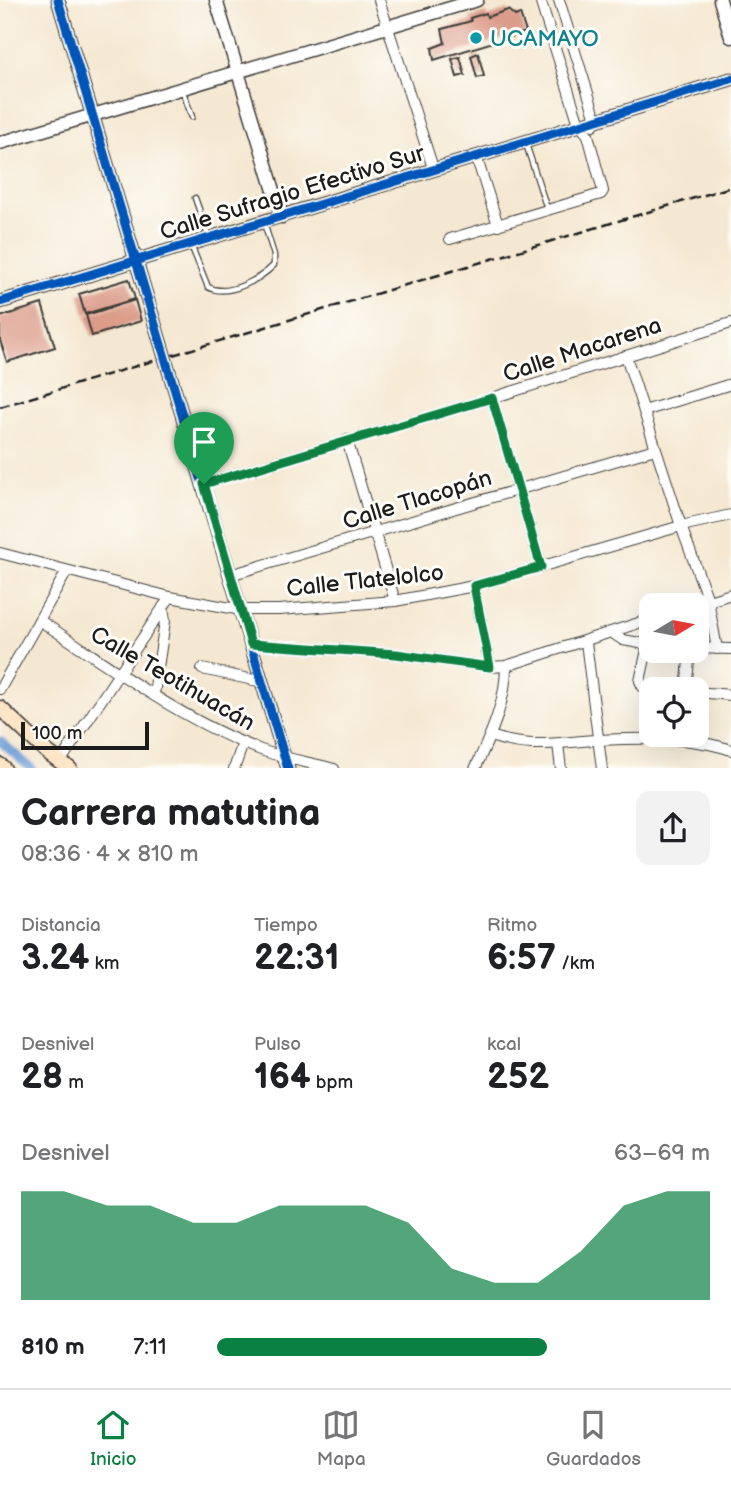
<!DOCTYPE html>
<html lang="es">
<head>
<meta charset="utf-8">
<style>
  body { margin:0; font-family:"Balsamiq Sans",sans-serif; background:#f2f2f2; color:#202124; height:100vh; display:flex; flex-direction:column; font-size:26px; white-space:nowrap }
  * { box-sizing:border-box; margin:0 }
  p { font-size:23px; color:#757577 }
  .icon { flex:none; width:38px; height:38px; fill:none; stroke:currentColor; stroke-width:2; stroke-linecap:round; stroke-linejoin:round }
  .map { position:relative; height:768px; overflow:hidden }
  .panel { display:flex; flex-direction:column; background:#fff; flex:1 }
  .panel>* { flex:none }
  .needle { width:46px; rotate:80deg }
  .fabs { position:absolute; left:639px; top:593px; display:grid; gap:14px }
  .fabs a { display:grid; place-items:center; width:70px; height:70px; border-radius:14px; background:#fff; box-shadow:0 7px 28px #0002; font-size:35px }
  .scale { position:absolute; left:21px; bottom:18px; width:128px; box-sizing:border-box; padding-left:7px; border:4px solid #1c1c1c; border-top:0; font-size:19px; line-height:24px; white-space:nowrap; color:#1c1c1c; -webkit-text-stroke:5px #fdfcf7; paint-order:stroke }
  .pin { position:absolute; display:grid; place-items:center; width:60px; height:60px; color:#fff; margin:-72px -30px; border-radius:50% 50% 50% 0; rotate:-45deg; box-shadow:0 0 7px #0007 }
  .pin .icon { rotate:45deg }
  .round { display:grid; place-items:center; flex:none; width:74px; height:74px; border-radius:14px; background:#f2f2f2 }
  .summary { display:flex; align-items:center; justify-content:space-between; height:119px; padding:0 21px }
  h1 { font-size:38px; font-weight:800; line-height:52px }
  .stats { display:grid; grid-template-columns:repeat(3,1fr); gap:10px; height:119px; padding:7px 21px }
  .stats div { display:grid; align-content:center }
  .stats b { font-size:35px; font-weight:800 }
  .stats small { font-size:19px; font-weight:400 }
  .stats p { font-size:19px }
  .chart { height:196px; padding:14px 21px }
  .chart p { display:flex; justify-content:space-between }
  .chart svg { width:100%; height:126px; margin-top:7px; fill:#0b8043; opacity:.7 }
  ul { padding:0 21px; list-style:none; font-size:23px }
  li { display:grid; grid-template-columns:112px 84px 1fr; align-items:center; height:52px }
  li i { height:18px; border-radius:9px; background:#0b8043 }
  .dock { display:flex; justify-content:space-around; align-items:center; height:98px; border-top:2px solid #e0e0e0; background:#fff; font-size:19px; color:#757577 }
  .dock a { display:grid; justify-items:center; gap:4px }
  .dock .current { color:#0b8043 }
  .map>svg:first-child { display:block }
</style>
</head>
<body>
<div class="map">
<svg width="731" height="769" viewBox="0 0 731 769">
  <rect width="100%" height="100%" fill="#fdfcf7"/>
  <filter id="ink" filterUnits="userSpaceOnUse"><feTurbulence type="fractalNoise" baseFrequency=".0143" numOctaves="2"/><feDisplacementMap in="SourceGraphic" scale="14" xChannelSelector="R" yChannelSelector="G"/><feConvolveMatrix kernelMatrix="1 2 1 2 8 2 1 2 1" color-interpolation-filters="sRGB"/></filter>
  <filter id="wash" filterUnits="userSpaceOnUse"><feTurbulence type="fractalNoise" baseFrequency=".00686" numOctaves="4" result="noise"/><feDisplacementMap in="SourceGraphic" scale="28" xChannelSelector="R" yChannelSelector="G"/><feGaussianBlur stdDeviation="1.57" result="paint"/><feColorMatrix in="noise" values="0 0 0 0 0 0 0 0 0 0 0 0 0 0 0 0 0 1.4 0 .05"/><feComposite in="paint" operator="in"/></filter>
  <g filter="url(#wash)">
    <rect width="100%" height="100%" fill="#f5e8d2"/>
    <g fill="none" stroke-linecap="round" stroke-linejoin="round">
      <path stroke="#6c9cd6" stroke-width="9" d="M0,741L32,769"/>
    </g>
    <g id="blocks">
      <g fill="#dc9c8a">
        <path d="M508,10L515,16L520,14L526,32L434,60L432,48L445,43L442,29L471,21L470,18L486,13L487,17Z"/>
        <path d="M478,53L484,76L477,78L471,56Z"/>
        <path d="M460,57L465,75L457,77L452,59Z"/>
        <path d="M129,279L135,299L85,314L79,294Z"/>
        <path d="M135,300L141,321L92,336L86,315Z"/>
        <path d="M42,304L55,347L7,362L0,340V317Z"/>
      </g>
    </g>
  </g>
  <g filter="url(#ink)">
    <use href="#blocks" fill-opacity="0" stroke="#3d3b37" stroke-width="2"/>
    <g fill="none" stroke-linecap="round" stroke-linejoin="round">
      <defs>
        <g id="service">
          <path d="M182,89L192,117"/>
          <path d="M526,144L547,209"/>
          <path d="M195,198L209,238"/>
          <path d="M191,245L208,287C228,298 260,279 274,265V255L264,223"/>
        </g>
        <g id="minor">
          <path d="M379,0L433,168"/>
          <path d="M559,0L596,119L593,125"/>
          <path d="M476,156L498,225"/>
          <path d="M450,239L601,194L603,191L588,135L579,124L540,0"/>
          <path d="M626,356L681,526L708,600L717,649"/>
          <path d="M492,398L541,567"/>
          <path d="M644,411L731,384"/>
          <path d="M347,440L395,601"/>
          <path d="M203,484L492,398L731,323"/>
          <path d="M0,553L170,597L242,610H279L395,601L474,586L681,526L731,515"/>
          <path d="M230,575L655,449"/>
          <path d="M474,586L490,667"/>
          <path d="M693,606L731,594"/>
          <path d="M39,620C110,666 181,720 261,750C285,759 309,762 334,769"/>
          <path d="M611,632L623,640L651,645"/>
          <path d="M586,642L602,769"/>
          <path d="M251,644L396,654L490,667L506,666L651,619"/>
          <path d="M648,645L640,681L643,687L651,691"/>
          <path d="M696,648L731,649"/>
          <path d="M202,669L263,682"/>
          <path d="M0,689L67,571"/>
          <path d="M686,690L690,651"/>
          <path d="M696,692L731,695"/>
          <path d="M154,694L165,621L163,607"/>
          <path d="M490,736C532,750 555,742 597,740C639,738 691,736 731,750"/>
          <path d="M558,744L561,769"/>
          <path d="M60,762L170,597"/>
          <path d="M234,769L243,743"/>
          <path d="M475,769C490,736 506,703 506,666"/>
        </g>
        <g id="tertiary">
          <path d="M58,0L288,769"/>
          <path d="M216,0L282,217"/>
          <path d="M720,0L731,37"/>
          <path d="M0,143L477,0"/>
          <path d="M0,302L731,79"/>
        </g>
        <g id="secondary">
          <path d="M0,708L46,751L70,769"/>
          <path d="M0,765L4,769"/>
        </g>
      </defs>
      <use href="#service" stroke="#3d3b37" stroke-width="7"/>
      <use href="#minor" stroke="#3d3b37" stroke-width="12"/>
      <use href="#tertiary" stroke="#3d3b37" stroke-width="15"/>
      <use href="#secondary" stroke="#3d3b37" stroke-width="17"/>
      <use href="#service" stroke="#fff" stroke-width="4.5"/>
      <use href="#minor" stroke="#fff" stroke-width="10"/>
      <use href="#tertiary" stroke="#fff" stroke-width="12"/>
      <use href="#secondary" stroke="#fde5c5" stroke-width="14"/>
      <path stroke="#1c1c1c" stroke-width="2.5" stroke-dasharray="10 5" stroke-linecap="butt" d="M0,407L731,187"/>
      <defs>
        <g id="cycleway">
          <path d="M58,0L288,769"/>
          <path d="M0,302L731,79"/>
        </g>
      </defs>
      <use href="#cycleway" stroke="#fdfcf7" stroke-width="13"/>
      <use href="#cycleway" stroke="#0057b8" stroke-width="9"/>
    </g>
  </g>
  <g fill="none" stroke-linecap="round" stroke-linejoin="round" filter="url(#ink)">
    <defs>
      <path id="route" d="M492,398L541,567L474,586L490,667L396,654L251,644L204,484Z"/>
    </defs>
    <use href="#route" stroke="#fff" stroke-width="14"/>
    <use href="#route" stroke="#0b8043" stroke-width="9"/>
  </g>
  <circle fill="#0f9aa8" stroke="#fdfcf7" stroke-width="2.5" cx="476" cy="38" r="7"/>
  <g text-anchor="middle" stroke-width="6" stroke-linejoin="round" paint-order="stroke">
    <g font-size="23" fill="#0d838f" stroke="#fdfcf7" text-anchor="start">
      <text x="490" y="46">UCAMAYO</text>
    </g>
    <g font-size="23" fill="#1c1c1c" stroke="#fdfcf7">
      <text transform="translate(292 192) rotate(-17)" y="8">Calle Sufragio Efectivo Sur</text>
      <text transform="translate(582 349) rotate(-18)" y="8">Calle Macarena</text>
      <text transform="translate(417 499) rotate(-17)" y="8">Calle Tlacopán</text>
      <text transform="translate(365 580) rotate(-6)" y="8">Calle Tlatelolco</text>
      <text transform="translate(173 678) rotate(30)" y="8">Calle Teotihuacán</text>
    </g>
  </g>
</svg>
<div class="fabs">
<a><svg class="needle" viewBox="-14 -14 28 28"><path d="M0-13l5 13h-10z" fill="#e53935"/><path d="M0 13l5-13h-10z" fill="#757577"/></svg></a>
<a><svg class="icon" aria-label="locate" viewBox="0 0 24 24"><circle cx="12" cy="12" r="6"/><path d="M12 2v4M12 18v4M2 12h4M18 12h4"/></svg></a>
</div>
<div class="scale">100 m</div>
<div class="pin" style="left:204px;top:484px;background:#1e9e55"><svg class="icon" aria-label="arrive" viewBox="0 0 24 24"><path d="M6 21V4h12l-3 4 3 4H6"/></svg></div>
</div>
<section class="panel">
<div class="summary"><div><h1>Carrera matutina</h1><p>08:36 · 4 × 810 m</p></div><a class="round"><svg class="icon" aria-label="share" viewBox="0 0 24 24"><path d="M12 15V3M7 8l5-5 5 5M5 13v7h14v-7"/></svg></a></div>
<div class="stats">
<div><p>Distancia</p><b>3.24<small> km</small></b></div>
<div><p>Tiempo</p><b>22:31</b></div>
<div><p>Ritmo</p><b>6:57<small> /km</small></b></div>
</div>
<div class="stats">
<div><p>Desnivel</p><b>28<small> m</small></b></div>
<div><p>Pulso</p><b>164<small> bpm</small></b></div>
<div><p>kcal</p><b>252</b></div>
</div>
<div class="chart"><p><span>Desnivel</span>63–69 m</p>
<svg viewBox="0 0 160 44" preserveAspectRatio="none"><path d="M0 44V6L10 6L20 11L30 11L40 17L50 17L60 11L70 11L80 11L90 17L100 33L110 38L120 38L130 27L140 11L150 6L160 6V44z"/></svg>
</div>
<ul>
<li><b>810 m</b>7:11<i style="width:67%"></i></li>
</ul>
</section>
<nav class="dock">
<a class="current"><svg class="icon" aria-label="home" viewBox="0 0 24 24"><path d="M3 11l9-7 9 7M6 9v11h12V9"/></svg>Inicio</a>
<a><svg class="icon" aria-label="map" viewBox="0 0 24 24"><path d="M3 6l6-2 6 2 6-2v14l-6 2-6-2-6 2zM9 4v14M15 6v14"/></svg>Mapa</a>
<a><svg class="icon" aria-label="saved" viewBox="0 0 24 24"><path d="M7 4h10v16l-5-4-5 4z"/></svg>Guardados</a>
</nav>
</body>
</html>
